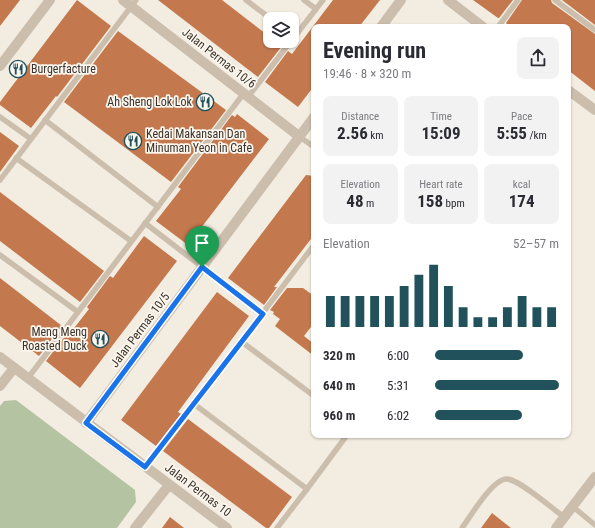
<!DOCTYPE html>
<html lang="en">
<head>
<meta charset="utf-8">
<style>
  body { margin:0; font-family:"Roboto Condensed",sans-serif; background:#f2f2f3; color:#2b2b33; height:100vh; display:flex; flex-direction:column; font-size:15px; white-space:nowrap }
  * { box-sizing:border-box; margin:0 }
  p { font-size:13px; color:#7c7c81 }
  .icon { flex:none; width:22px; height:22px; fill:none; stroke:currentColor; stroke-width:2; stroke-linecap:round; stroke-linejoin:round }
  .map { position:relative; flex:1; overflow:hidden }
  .details { position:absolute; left:311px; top:24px; width:260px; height:414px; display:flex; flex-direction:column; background:#fff; border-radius:8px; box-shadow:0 1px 3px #0004 }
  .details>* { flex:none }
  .tools { position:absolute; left:263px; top:12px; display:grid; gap:8px }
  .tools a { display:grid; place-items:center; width:36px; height:36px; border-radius:8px; background:#fff; box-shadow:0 1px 3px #0004; font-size:20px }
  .pin { position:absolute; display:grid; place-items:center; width:34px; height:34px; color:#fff; margin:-41px -17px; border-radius:50% 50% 50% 0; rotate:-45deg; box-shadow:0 0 4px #0007 }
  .pin .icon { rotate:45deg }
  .round { display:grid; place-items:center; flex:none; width:42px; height:42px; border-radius:8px; background:#f2f2f3 }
  .head { display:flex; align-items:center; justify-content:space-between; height:68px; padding:0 12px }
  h1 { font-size:22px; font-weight:700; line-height:30px }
  .stats { display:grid; grid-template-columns:repeat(3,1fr); gap:6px; height:68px; padding:4px 12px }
  .stats div { display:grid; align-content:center; border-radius:8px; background:#f2f2f3; text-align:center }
  .stats b { font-size:17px; font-weight:700 }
  .stats small { font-size:11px; font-weight:400 }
  .stats p { font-size:11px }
  .chart { height:112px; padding:8px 12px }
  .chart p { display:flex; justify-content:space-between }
  .chart svg { width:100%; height:72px; margin-top:4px; stroke:#21525c; stroke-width:6 }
  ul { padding:0 12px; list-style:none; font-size:13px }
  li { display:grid; grid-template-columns:64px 48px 1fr; align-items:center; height:30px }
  li i { height:10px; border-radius:5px; background:#21525c }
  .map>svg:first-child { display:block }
</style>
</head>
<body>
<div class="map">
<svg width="595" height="528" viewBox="0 0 595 528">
  <rect width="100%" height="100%" fill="#f3ede1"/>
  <path fill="#b4c3a1" d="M16,400L135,490L136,502L117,528H0V406L4,401Z"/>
  <g fill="#c4784e">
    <path d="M0,0H20L0,26Z"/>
    <path d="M77,0L111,26L57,97L56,96L31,128L0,105V102Z"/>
    <path d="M158,0H222L270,37V41H275L282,46L258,77Z"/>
    <path d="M333,0H380L359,27H314V86L298,107L265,82L288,51L292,54Z"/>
    <path d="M473,0H513L499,18H498Z"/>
    <path d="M522,0H551L552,3L595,34V91L568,70V27H511L506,23Z"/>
    <path d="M562,0H595V25Z"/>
    <path d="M118,31L226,110L171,182L64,102Z"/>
    <path d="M237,114L269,139L188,245L156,221L181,189L178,187L232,115L235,117Z"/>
    <path d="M0,132L19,146L0,172Z"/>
    <path d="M306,175L314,176V235L274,287H277L264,305L228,278Z"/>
    <path d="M0,192L104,271L80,302L0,241Z"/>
    <path d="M144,236L177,261L80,388L46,361L69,331L71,332L89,309L87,307L110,276L113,278Z"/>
    <path d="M0,278L62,326L39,356L0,326Z"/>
    <path d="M287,288H303L314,296V323L304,336L314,344V356L275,326L280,319L273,314L274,312L270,310Z"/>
    <path d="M217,292L249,316L178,412L181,414L156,446L121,420Z"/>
    <path d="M188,419L292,497L269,528H266L163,451Z"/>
    <path d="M492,513L511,528H481Z"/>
    <path d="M170,517L184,528H162Z"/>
  </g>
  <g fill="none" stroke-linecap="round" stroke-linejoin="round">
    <g stroke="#ccbead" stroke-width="5.5">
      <path d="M246,0L271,19"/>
      <path d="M304,0L316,9"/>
      <path d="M555,0L595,30"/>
      <path d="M498,27L518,0"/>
      <path d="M292,40L323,0"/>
      <path d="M248,97L291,41"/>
      <path d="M0,117L31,139"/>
      <path d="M45,120L158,207"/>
      <path d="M300,137L314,147"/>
      <path d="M16,158L131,241"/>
      <path d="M0,180L136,0"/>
      <path d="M145,223L263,314"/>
      <path d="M0,255L78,312"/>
      <path d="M242,342L314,396"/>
      <path d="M28,378L244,93"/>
      <path d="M145,467L194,404"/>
      <path d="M307,489L347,435"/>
      <path d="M572,506L595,525"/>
      <path d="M277,528L307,489L194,404L314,245"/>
      <path d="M462,528C470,517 493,478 507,479C520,480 553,509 564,517"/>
    </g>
    <g stroke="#ccbead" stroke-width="10">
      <path d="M123,0L300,137"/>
      <path d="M448,0L483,27"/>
      <path d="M381,27L401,0"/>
      <path d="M0,66L50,0"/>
      <path d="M568,90L595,110"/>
      <path d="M0,357L227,528"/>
      <path d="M0,386L14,368"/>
      <path d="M86,423L314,117"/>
      <path d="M135,528L169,485"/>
      <path d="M556,528L595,477"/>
    </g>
  </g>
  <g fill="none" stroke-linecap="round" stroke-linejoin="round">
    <defs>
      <path id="route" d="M202,267L263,314L145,467L86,423Z"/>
    </defs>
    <use href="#route" stroke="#fff" stroke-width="8"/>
    <use href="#route" stroke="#1a73e8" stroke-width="5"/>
  </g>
  <defs>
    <symbol id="restaurant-ring" viewBox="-11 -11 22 22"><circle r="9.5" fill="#fbf6ee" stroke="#21525c" stroke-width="1.5"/><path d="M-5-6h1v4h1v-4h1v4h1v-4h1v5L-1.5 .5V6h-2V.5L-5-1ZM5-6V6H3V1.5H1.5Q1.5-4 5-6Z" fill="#21525c"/></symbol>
  </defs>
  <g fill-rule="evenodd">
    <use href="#restaurant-ring" x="8" y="59" width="20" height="20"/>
    <use href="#restaurant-ring" x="195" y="92" width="20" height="20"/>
    <use href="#restaurant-ring" x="123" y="131" width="20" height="20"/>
    <use href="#restaurant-ring" x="90" y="329" width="20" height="20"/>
  </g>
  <g text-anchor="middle" stroke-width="3.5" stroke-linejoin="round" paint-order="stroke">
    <g font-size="12" fill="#3a322b" stroke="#fbf6ee">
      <text transform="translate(219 58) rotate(38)" y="4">Jalan Permas 10/6</text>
      <text transform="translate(140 330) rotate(-53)" y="4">Jalan Permas 10/5</text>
      <text transform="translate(198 490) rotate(37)" y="4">Jalan Permas 10</text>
    </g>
    <g font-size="12" fill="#3a322b" stroke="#fbf6ee" text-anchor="start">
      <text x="31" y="73">Burgerfacture</text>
      <text x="192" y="106" text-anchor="end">Ah Sheng Lok Lok</text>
      <text x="146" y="138">Kedai Makansan Dan<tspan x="146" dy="14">Minuman Yeon in Cafe</tspan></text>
      <text x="87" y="336" text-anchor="end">Meng Meng<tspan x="87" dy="14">Roasted Duck</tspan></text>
    </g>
  </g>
</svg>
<div class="tools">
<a><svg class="icon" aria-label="layers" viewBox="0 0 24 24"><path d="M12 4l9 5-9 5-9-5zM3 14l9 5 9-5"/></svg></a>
</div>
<div class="pin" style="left:202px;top:267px;background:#1e9e55"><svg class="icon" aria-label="arrive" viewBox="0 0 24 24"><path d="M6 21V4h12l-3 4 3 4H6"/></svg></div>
<section class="details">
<div class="head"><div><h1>Evening run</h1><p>19:46 · 8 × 320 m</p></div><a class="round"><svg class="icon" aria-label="share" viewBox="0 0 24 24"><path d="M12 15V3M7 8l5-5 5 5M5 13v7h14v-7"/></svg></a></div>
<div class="stats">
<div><p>Distance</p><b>2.56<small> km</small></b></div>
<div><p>Time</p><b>15:09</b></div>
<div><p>Pace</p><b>5:55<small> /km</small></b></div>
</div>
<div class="stats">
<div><p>Elevation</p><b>48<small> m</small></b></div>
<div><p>Heart rate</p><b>158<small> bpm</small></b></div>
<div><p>kcal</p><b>174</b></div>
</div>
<div class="chart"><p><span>Elevation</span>52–57 m</p>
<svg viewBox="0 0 160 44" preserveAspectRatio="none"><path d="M5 44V25M15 44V25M25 44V25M35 44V25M45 44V25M55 44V19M65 44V12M75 44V6M85 44V19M95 44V32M105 44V38M115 44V38M125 44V32M135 44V25M145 44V32M155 44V32"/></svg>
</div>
<ul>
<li><b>320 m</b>6:00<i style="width:71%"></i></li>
<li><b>640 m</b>5:31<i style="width:100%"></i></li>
<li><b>960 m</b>6:02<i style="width:70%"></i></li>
</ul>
</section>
</div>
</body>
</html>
